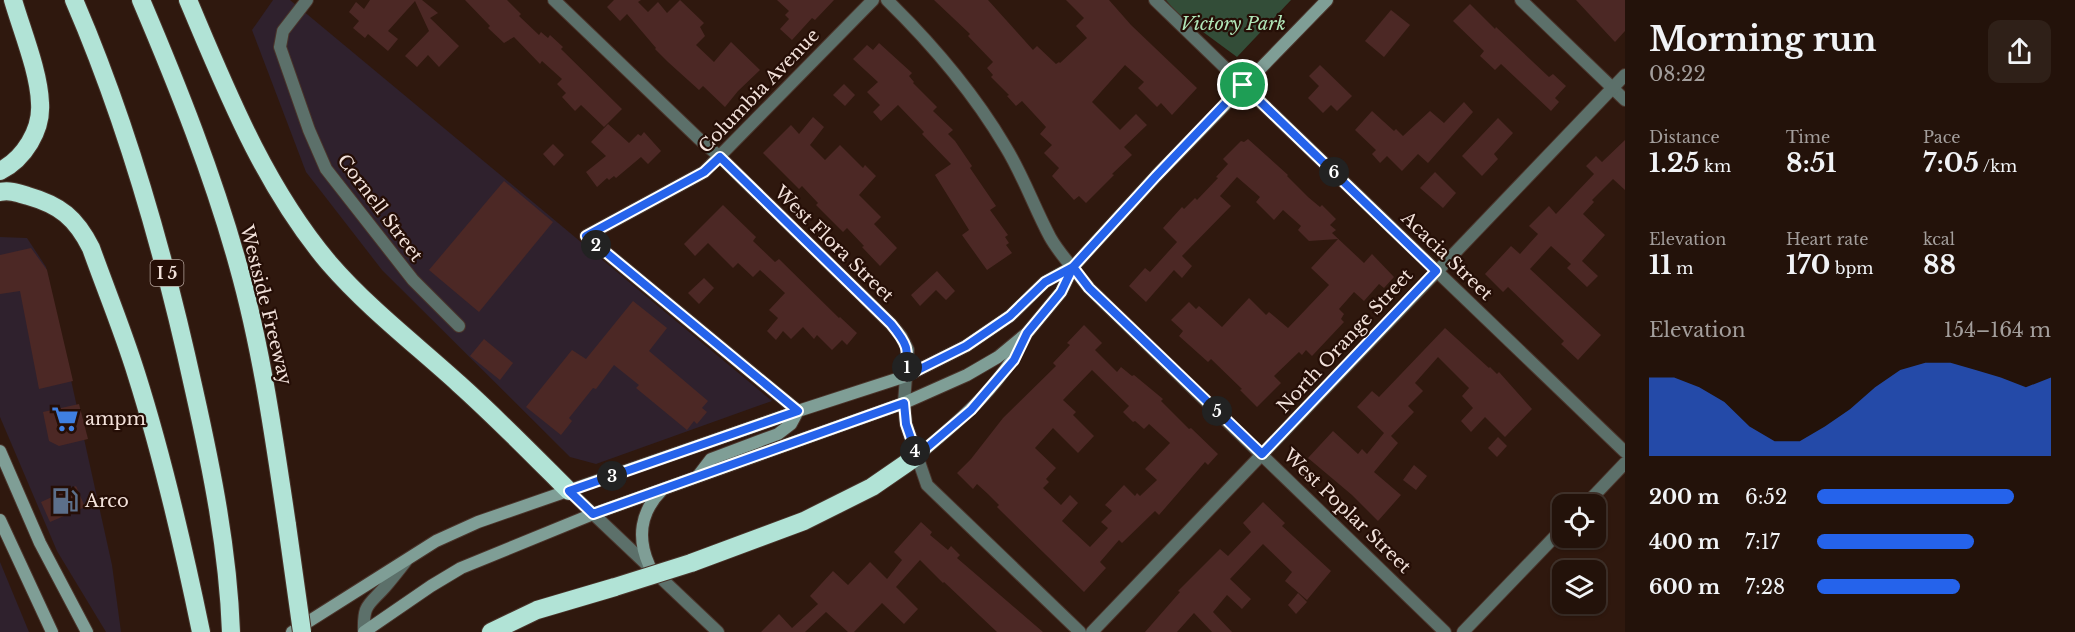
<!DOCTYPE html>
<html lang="en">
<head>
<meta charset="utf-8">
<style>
  body { margin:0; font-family:"Libre Baskerville",serif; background:#2f2018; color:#f1f3f6; height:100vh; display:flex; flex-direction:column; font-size:22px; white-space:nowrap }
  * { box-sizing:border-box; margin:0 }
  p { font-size:20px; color:#a39e9c }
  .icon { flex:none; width:33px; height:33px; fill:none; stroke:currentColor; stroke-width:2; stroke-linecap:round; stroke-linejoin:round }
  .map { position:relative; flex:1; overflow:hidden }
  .sheet { display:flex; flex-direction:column; background:#23120a; width:450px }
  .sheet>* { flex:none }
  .tools { position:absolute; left:1552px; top:494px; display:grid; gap:12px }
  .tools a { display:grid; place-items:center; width:54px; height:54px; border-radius:12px; background:#23120a; box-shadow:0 2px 4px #0004,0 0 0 2px #40322b; font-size:30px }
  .pin { position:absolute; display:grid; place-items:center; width:51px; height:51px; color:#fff; margin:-26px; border:3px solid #fff; border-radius:50%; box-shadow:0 2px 6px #0007 }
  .km { position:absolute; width:30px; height:30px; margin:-15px; border-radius:50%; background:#222; color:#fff; font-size:16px; line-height:30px; text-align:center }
  .round { display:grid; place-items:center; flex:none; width:63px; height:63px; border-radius:12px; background:#2f2018 }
  .overview { display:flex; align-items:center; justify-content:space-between; height:102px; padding:0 24px }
  h1 { font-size:33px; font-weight:700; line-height:45px }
  .metrics { display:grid; grid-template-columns:repeat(3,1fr); gap:9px; height:102px; padding:6px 24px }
  .metrics div { display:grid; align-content:center }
  .metrics b { font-size:26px; font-weight:700 }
  .metrics small { font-size:16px; font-weight:400 }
  .metrics p { font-size:16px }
  .chart { height:168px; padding:12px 24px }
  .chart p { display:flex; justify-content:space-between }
  .chart svg { width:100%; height:108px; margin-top:6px; fill:#2563eb; opacity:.7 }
  ul { padding:0 24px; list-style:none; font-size:20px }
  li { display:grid; grid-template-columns:96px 72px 1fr; align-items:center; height:45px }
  li i { height:15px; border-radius:8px; background:#2563eb }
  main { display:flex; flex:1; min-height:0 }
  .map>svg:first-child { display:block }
</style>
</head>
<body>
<main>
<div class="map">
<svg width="1625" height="632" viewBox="0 0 1625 632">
  <rect width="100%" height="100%" fill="#2f180e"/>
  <g fill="#2f212d">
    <path d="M273,0H290L772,401L596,464L570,457L382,270L306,172L252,30Z"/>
    <path d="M0,237L27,238L46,267L112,565L121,632H106L57,551L0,417Z"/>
    <path d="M0,562L29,632H0Z"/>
  </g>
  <path fill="#334d38" d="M1166,0H1291L1237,57L1176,12Z"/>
  <g fill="#4c2825" fill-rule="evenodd">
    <path d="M370,0H422L438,13L430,18L459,46L439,67L428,55L417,67L405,56L429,31L415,1L388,31L398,39L388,51L368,34L365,38L353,28L359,21L349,12L356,2L364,9Z"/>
    <path d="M465,0H507L521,14L519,16L539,35L541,32L548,38L550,35L563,47L561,49L622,109L604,127L581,105L575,111L562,97L566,93L557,84L562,79L542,61L540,64L514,37L504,43L488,28L490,26Z"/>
    <path d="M614,0H641L638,2L648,12L658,2L667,13L680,0L704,23L700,27L705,36L696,45L714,62L731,42L760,70L738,91L725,107L703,86L699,90L668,62L655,49L656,48L627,14L620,21L607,7Z"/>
    <path d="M777,0H834L815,20L812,18L792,40L780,29L789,19L785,15L789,11Z"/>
    <path d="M934,0H988L1033,50L1037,46L1056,64L1059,62L1060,63L1087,38L1076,26L1084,18L1066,0H1109L1131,25L1197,88L1172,115L1161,103L1157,107L1138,88L1144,82L1125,65L1092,102L1120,130L1136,114L1147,125L1124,147L1132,155L1112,174L1114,175L1086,203L1079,196L1074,200L1052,176L1059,168L1044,153L1052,145L1040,134L1046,127L1022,101L1016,106L1007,96L1009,95L991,77L993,75L987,68L993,62L968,36L970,34Z"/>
    <path d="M1576,0H1625V31L1615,42Z"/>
    <path d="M1470,4L1495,29L1496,27L1549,77L1553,74L1566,86L1555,98L1559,102L1551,111L1501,64L1495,70L1480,56L1484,51L1453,21Z"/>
    <path d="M1391,10L1410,25L1384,57L1365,41Z"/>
    <path d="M879,43L912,73L909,76L914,82L913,83L937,107L933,111L953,130L948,134L955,141L972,166L970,168L996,206L990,210L1008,235L1005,237L1009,243L1006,245L1012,253L987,270L962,235L969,230L935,175L951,164L922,134L924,132L898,105L881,121L873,112L880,105L867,92L878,82L853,59L867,45L873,50Z"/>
    <path d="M1320,65L1352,96L1337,111L1331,105L1323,113L1308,98L1319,86L1309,76Z"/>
    <path d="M844,84L855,95L845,106L833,95Z"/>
    <path d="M1464,102L1473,112L1428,163L1418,154L1402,171L1387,156L1380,163L1372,154L1376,150L1355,130L1372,111L1394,131L1396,129L1403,136L1430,111L1444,123Z"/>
    <path d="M813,117L824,127L810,145L825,160L840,145L863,168L865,165L876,176L859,195L881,217L874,224L897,248L880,266L862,247L864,246L847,228L843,232L816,205L818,203L802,186L799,189L763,153L791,125L799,134Z"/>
    <path d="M1498,118L1513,133L1494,154L1498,159L1482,176L1462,156Z"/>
    <path d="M608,124L629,143L638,134L641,136L644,132L661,151L648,164L641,157L616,178L614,176L609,180L607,178L597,187L586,172L606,156L591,142Z"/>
    <path d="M1248,139L1288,175L1287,176L1308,197L1320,207L1322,205L1336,219L1330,225L1336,230L1332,233L1364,263L1372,254L1394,277L1384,288L1379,284L1364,301L1354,292L1339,309L1344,314L1341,319L1344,322L1312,356L1306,350L1302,355L1299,352L1274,376L1281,383L1257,407L1240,390L1242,389L1211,359L1208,362L1179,336L1183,331L1171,320L1189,302L1196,309L1199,306L1222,327L1249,298L1266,315L1269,312L1288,328L1329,285L1311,268L1338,239L1309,241L1298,230L1301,226L1283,210L1274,220L1256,202L1260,197L1237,177L1220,196L1231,206L1182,256L1192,266L1182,278L1174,270L1146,302L1129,286L1145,268L1150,272L1177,242L1163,228L1182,207L1184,209L1195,198L1197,200L1218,178L1216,177L1228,164L1223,159L1241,141L1244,142Z"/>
    <path d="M1625,140V190L1613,179L1592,200L1594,202L1583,214L1605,235L1582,261L1598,276L1587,287L1567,268L1571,264L1551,246L1530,269L1601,335L1578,360L1561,344L1564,341L1508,287L1503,292L1485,274L1511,246L1520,254L1538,234L1529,226L1549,206L1556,214L1594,174L1586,166L1596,156L1602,162Z"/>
    <path d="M553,144L564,155L554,166L543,154Z"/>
    <path d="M1435,172L1456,193L1443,208L1420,188Z"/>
    <path d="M504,181L553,222L479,312L429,270Z"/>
    <path d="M723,205L756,237L753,241L775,262L779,259L839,318L840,317L857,333L847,345L842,340L832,350L817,335L814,339L803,327L791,339L783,331L776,340L767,331L778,318L769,310L785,293L760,270L753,277L738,263L733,268L708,243L695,256L684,244Z"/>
    <path d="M31,248L47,270L73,381L39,389L20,291L0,294V255Z"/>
    <path d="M937,271L955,291L946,300L936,290L920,306L911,295Z"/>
    <path d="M704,278L714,288L699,304L688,293Z"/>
    <path d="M633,301L667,328L649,351L708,401L702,408L707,412L697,424L694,421L687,430L636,388L639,385L614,365L596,389L593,388L569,418L572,421L561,435L526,407L572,350L586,359Z"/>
    <path d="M1084,325L1102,343L1095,350L1117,372L1121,367L1132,376L1134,375L1163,399L1161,401L1189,429L1191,428L1218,454L1208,465L1205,462L1159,515L1155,511L1122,543L1119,540L1100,562L1106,568L1084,592L1003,513L997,507L999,505L988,494L977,484L973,489L957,473L971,459L1003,418L1056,366L1053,363L1070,345L1067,343ZM1092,370L1129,406L1123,412L1133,422L1135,421L1144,429L1149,424L1170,443L1145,469L1157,480L1140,496L1137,493L1135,496L1124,485L1105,505L1112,511L1101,522L1108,528L1090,547L1062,521L1078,503L1070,495L1061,505L1043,488L1049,482L1046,479L1056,468L1035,448L1053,428L1078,453L1094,436L1073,415L1076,412L1063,400Z"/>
    <path d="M1445,328L1489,368L1490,367L1497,374L1499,372L1532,409L1505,437L1485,417L1471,432L1461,421L1473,408L1462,396L1469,388L1438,357L1415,383L1423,391L1408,406L1414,412L1391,436L1398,443L1374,472L1401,495L1378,521L1352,495L1308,458L1333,431L1358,454L1362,449L1367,454L1384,433L1357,407L1372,391L1379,397Z"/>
    <path d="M484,339L513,363L500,380L470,356Z"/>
    <path d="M79,404L88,439L59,446L49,441L43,412Z"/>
    <path d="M1498,437L1507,446L1497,457L1488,448Z"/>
    <path d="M1414,465L1427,476L1416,490L1403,480Z"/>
    <path d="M76,486L85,507L50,522L41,502Z"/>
    <path d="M1263,502L1285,523L1282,526L1331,571L1307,600L1285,581L1292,572L1263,544L1230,579L1251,599L1242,609L1227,595L1213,612L1232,632H1212L1194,613L1177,632H1145L1180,592L1178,591L1220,549L1228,556L1251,532L1243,523Z"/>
    <path d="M921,522L932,532L930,535L948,550L951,546L960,555L957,558L1043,632H997L944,582L943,583L920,560L896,587L918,609L904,624L882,603L854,632H848L826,612L805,632H761L779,614L792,628L818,604L810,596L833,571L848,585L870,562L887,579L902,560L894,552Z"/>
    <path d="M1298,593L1307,602L1296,614L1288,605Z"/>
  </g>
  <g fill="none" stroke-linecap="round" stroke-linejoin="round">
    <defs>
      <g id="minor">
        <path d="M307,0L283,31L280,47L309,130L326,169L413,280L459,326"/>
        <path d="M554,0L698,138L720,157L891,324L901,336L908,350L904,403L906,424L927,485L1080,632"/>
        <path d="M887,0C932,44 973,92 1005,146C1023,175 1034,207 1050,237C1060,255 1076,271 1089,288L1445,632"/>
        <path d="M1521,0L1625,100"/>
        <path d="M1243,85L1625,452"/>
        <path d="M798,411L586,236L704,172L873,0"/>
        <path d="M1586,504L1625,463"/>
        <path d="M1092,632L1625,75"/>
        <path d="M1463,632L1563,528"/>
      </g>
      <g id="tertiary">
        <path d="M1155,0L1243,85"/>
        <path d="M569,491L718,632"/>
        <path d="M364,632C363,604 368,606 385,587C392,579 399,570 406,561"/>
      </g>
      <g id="secondary">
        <path d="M0,451L40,543L87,632"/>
        <path d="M917,456C959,421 1001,387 1025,336"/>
        <path d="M698,476L711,459L778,434L791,424L798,411"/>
        <path d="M0,520L52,632"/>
        <path d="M649,565C637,538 640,512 662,490"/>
        <path d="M292,632L436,541L478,522L798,411L906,376L966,346L1010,316L1045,282L1072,267"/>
        <path d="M364,632L431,586L461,568L593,514L904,403L967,375L998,357L1027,333L1061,292L1073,267L1156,176L1327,0"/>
      </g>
      <g id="motorway">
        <path d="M74,0C128,125 165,257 194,390C212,470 228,550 231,632"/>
        <path d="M141,0C178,87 213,175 238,265C262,350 274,438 287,525"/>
        <path d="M188,0C227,92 264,186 329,263C368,308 415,344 459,384C497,418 533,455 569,491"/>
        <path d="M0,171C24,159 42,130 40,103C39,72 22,31 13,0"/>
        <path d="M0,192C10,190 18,193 28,196C60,205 76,218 91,248C106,290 123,331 136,373C163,458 183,545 201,632"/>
        <path d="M691,563L804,521L872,487L917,456"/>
        <path d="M491,632L537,610L615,587"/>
      </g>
    </defs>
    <use href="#minor" stroke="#4a342b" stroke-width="14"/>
    <use href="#tertiary" stroke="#4a342b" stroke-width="14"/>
    <use href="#secondary" stroke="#4a342b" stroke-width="14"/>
    <use href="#motorway" stroke="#4a342b" stroke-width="20"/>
    <use href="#minor" stroke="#5c706a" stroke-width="12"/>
    <use href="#tertiary" stroke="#5c706a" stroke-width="12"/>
    <use href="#secondary" stroke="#7f9e96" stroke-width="12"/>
    <use href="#motorway" stroke="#b1e3d6" stroke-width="18"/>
    <defs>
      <g id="motorway-bridge">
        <path d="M287,525L302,632"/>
        <path d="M615,587L691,563"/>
      </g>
    </defs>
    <use href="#motorway-bridge" stroke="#4a342b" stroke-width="20" stroke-linecap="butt"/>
    <use href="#motorway-bridge" stroke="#b1e3d6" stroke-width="18"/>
  </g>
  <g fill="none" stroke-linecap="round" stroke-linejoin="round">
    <defs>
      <path id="route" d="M1243,85L1156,176L1073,267L1045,282L1010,316L966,346L906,376C908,348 909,346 891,324L720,157L704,172L586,236L798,411L569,491L593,514L904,403L906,424L917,456L971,410L1014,360L1027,333L1061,292L1073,267L1089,288L1262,454L1436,271L1243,85"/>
    </defs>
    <use href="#route" stroke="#fff" stroke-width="12"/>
    <use href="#route" stroke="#2563eb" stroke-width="8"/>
  </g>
  <defs>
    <symbol id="supermarket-bare" viewBox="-9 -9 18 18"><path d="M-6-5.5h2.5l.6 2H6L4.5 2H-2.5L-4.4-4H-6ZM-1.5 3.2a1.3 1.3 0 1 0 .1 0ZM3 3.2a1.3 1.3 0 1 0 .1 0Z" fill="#3f7fe0" stroke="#250e06" stroke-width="2.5" paint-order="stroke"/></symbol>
    <symbol id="fuel-bare" viewBox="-9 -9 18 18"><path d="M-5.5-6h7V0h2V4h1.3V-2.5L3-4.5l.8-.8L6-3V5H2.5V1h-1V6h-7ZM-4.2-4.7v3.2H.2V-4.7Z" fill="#5c6f8a" stroke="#250e06" stroke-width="2.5" paint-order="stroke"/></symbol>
  </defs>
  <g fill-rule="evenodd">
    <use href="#supermarket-bare" x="46" y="400" width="38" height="38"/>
    <use href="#fuel-bare" x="46" y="482" width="38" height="38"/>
  </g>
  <g text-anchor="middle" stroke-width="4.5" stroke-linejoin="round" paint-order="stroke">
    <rect fill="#250e06" stroke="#b4a29a" stroke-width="1.5" x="150.5" y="260" width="33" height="26" rx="4.5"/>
    <g font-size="16" font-weight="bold" fill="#f2e1da">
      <text x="167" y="279">I 5</text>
    </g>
    <g font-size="18" font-style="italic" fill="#b0e6b8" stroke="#250e06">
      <text x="1233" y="30">Victory Park</text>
    </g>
    <g font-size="18" fill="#f2e1da" stroke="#250e06">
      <text transform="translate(759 91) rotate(-46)" y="6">Columbia Avenue</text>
      <text transform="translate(380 208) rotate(53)" y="6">Cornell Street</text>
      <text transform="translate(834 244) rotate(44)" y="6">West Flora Street</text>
      <text transform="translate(1447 256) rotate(44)" y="6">Acacia Street</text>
      <text transform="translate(266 305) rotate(76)" y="6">Westside Freeway</text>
      <text transform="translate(1345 341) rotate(-47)" y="6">North Orange Street</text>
      <text transform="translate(1347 511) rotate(44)" y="6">West Poplar Street</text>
    </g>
    <g font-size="18" fill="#f2e1da" stroke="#250e06" text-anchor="start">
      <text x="85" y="425">ampm</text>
      <text x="85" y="507">Arco</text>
    </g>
  </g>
</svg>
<div class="tools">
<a><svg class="icon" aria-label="locate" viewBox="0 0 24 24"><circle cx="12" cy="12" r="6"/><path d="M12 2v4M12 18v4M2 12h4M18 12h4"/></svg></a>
<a><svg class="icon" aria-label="layers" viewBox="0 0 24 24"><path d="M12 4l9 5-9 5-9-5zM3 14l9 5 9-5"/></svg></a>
</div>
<div class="pin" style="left:1243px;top:85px;background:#1e9e55"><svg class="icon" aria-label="arrive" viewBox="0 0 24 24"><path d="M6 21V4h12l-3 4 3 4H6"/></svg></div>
<b class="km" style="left:907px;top:367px">1</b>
<b class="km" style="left:596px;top:245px">2</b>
<b class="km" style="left:612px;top:476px">3</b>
<b class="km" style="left:915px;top:451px">4</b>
<b class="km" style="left:1217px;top:411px">5</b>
<b class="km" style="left:1334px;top:172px">6</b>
</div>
<section class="sheet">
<div class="overview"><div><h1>Morning run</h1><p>08:22</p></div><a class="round"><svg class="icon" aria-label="share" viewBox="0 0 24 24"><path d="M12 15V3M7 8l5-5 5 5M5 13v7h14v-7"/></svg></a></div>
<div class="metrics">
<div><p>Distance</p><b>1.25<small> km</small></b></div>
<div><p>Time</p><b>8:51</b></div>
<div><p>Pace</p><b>7:05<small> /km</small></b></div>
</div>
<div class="metrics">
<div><p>Elevation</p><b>11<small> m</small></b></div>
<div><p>Heart rate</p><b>170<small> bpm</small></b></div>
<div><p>kcal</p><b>88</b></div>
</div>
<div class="chart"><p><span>Elevation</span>154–164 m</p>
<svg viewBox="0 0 160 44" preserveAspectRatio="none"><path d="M0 44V12L10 12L20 16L30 22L40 32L50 38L60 38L70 32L80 25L90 16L100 9L110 6L120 6L130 9L140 12L150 16L160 12V44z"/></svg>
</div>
<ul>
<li><b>200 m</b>6:52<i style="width:84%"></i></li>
<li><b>400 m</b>7:17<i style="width:67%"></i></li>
<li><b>600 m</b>7:28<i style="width:61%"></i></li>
</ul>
</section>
</main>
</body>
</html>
